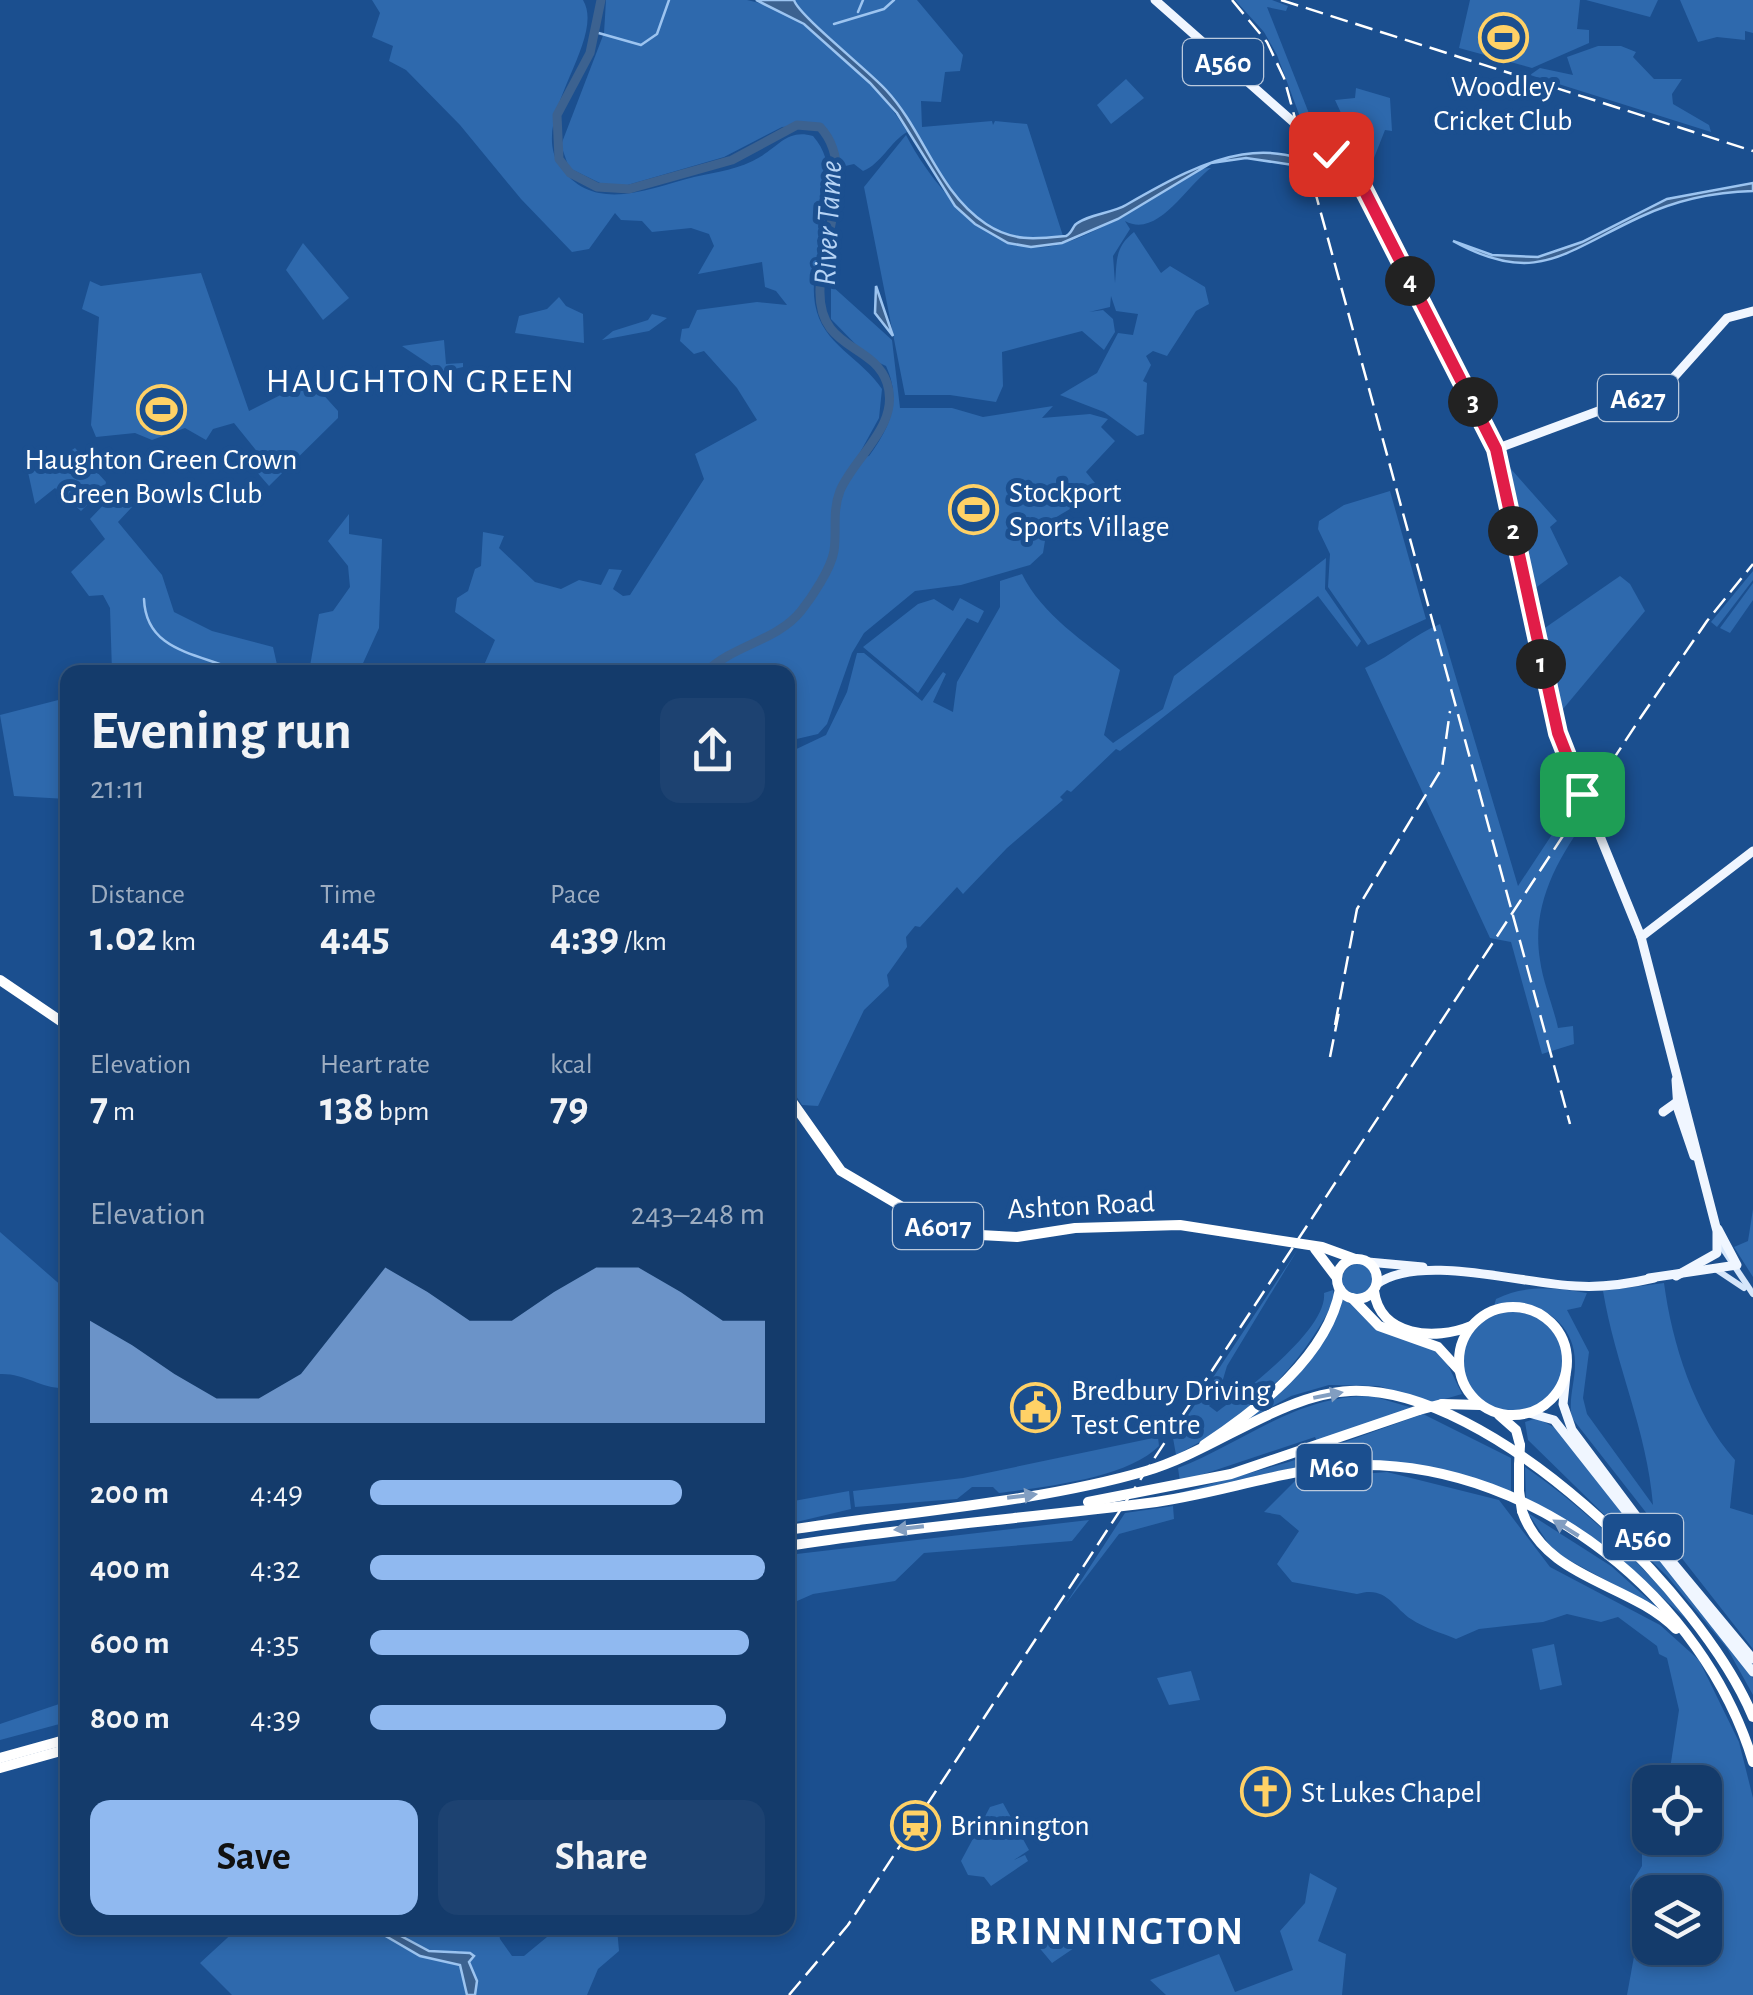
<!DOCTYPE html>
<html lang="en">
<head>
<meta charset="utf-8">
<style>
  body { margin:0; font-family:"Alegreya Sans",sans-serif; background:#1d4271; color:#f1f3f6; height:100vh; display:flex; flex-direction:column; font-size:38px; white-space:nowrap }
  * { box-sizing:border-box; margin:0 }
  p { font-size:32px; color:#9dadc1 }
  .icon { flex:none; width:55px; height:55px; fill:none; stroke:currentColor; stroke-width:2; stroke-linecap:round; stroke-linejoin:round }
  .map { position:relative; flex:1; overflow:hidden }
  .side { position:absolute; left:60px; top:665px; width:735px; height:1270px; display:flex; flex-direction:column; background:#143b6b; border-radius:20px; box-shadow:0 5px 15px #0003,0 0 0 2px #33557e }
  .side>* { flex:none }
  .buttons { position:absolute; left:1632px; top:1765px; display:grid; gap:20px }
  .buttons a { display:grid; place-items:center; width:90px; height:90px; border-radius:20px; background:#143b6b; box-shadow:0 5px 15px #0003,0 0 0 2px #33557e; font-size:50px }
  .pin { position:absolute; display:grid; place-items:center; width:85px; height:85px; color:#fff; margin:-42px; border-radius:20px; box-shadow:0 5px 15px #0006 }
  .km { position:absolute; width:50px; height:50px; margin:-25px; border-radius:50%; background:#222; color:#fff; font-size:28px; line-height:50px; text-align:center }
  .round { display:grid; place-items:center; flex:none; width:105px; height:105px; border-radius:20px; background:#1d4271 }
  .overview { display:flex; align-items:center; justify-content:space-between; height:170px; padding:0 30px }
  h1 { font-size:55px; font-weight:700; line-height:75px }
  .stats { display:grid; grid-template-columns:repeat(3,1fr); gap:15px; height:170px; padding:10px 30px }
  .stats div { display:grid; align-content:center }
  .stats b { font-size:42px; font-weight:700 }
  .stats small { font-size:28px; font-weight:400 }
  .stats p { font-size:28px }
  .chart { height:280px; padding:20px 30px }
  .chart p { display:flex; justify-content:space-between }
  .chart svg { width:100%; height:180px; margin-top:10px; fill:#90b9f0; opacity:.7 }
  .action { display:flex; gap:20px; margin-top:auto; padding:20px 30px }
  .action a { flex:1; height:115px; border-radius:20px; background:#90b9f0; color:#111; font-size:40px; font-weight:700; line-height:115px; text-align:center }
  .action a+a { background:#1d4271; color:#f1f3f6 }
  ul { padding:0 30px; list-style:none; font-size:32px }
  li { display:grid; grid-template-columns:160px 120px 1fr; align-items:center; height:75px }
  li i { height:25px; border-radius:12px; background:#90b9f0 }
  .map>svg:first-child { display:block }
</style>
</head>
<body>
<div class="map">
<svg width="1753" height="1995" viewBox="0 0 1753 1995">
  <rect width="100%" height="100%" fill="#1b4f8f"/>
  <g fill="#2e69ad" fill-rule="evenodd">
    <path d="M372,0H583C607,40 527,119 560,166C593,215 650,188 694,177C716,172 741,169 760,157C780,145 788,129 813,136C852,180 806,252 815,304C822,345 862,358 882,389L879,418L857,458L869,456C890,427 902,401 886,366L869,358L831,319V285L892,340L900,408H952L983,417L1053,406L1042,418L1090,414L1108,419L1101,427L1115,441L1086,472L1095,483L1087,500H1077L1075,506L1048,522L1043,553L1030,565L961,585L915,591L864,633L852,653L827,724L818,734L788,741V672H481L495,640L455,612L457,598L468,591L475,569L481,566L483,532L504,536L499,548L535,582L561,589L579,580L601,585L609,569L622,570L613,589L623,596L630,595L704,479L695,454L757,420L737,388L704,351L694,354L680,341L682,329L689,328L697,310L757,302L787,305L776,291L765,287L762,262L698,274L714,246L709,234L691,228L652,232L642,221L621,220L615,213L589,249L572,252L521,199L460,125L406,70L389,61L393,46L372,37L380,13Z"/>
    <path d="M606,0C646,0 711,0 747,0C804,11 879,82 907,132C890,142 881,164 863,171L854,164L841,167L826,132L813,125L782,127L724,157L624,186L600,183L569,168L561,145L604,33Z"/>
    <path d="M794,0H917L963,55L960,71L945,72L941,102L921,101L922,127L992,121L993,125L995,121L1027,124L1063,236C1033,243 1007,239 982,221C934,187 916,122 876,80C858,60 799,20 794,0Z"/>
    <path d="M1235,0H1272L1288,6L1286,11L1267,7L1310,116L1303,125L1277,55L1264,32Z"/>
    <path d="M1470,0H1580L1577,29L1589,30V43L1532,68L1459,48Z"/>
    <path d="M1586,0H1658L1650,17Z"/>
    <path d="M1680,0H1753V33L1745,31V40L1717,37L1698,42Z"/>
    <path d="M1598,46H1621L1636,52L1633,57L1654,79H1682L1672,94L1673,104L1709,125L1711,132L1530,75L1540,68L1573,75L1567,57Z"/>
    <path d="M1126,79L1144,98L1111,124L1097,105Z"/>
    <path d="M1356,88L1390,98L1392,131L1385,130L1374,158L1354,150L1359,132L1347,126L1335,100L1355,98Z"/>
    <path d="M906,135C927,176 972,233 1019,245C1047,253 1076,240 1100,228C1109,223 1120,220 1126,215C1148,199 1186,168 1211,168C1187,185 1158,239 1125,221L1130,229L1113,256L1115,283C1117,260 1115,247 1134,232L1161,273L1170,266L1205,287L1209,304L1196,311L1167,356L1153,351L1146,356L1151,365L1143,381L1147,383L1144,434L1137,436L1104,412L1060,395L1097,373L1118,333L1133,335L1138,314L1116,311L1111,296L1110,307L1089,312L1103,310L1113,319L1115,332L1104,350L1082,331L1002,352L1003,386L996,402L950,395H905L864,187Z"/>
    <path d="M1309,152C1334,161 1351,172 1363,196L1311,163Z"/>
    <path d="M303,243L349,298L323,320L286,270Z"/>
    <path d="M201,273L249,411L310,380L338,411V418L269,486L249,463L259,454L234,423L213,429L206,440L185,428L152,440L135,433L96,437L91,425L99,317L82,309L90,281L101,286Z"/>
    <path d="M559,297L566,306L583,314L584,343L515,333L519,316L547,309Z"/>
    <path d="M652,314L667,318L649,331L602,340L613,331L648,320Z"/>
    <path d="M444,340L446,364L463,363V367L441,372L402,346Z"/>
    <path d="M75,448L106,482L105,487L81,511L55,488L35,504L28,472L43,469Z"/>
    <path d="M1511,469L1557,521L1550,527L1568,564L1530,592L1505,472Z"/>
    <path d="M1390,491L1426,619L1368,645L1328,587L1330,554L1318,529L1319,521L1344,505Z"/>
    <path d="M112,496L132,507L118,522L162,575L174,612L212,631L273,647L278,669L293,672H112L110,608L103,595L89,596L71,572L105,539L90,519Z"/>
    <path d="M349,514V534L382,539L379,628L359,672H309L319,614L333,611L350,587L348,566L328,541Z"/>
    <path d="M1326,558L1325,589L1361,641L1357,647L1318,596L1120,751L1116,749L1071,792L1067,790L1060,797L1063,800L1007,848L963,894L957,887L920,927L915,926L906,937L907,947L887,975L889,986L864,1010L818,1106L802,1105L788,1084V753L826,735L847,692L857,653H864L922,701L943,672L946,674L933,702L953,712L957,682L1000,607V581L1022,574C1042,615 1085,642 1120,670L1104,735L1113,743L1163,709L1174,676Z"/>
    <path d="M1753,571V580L1717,627L1711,622Z"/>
    <path d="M1620,576L1630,584L1645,611L1558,715L1539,632Z"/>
    <path d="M1753,583V600L1730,633L1720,628Z"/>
    <path d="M960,598L984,611L978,623L967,618L918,693L863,647L918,604L934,599L953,611Z"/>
    <path d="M1440,624L1518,886L1576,798L1588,817C1557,859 1531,906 1540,960C1543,983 1553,1005 1558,1028L1573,1026L1574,1044L1542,1054L1511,942L1490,938L1365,668C1393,655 1413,635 1440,624Z"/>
    <path d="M66,698L67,799L14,796L0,715Z"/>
    <path d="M1753,1209V1277L1734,1247L1748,1241Z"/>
    <path d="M0,1232L64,1288L67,1388C43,1390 25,1373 0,1374Z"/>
    <path d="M1298,1249L1227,1366L1221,1386L1224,1389L1209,1406L1217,1412C1244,1392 1328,1329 1324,1293L1333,1290L1335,1299C1299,1370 1247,1419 1176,1455L1173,1438Z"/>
    <circle cx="1358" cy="1280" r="16"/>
    <path d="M1664,1283C1672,1343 1694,1414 1735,1460L1730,1508L1753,1515V1649L1572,1418C1568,1399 1575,1383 1575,1364C1576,1319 1533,1296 1494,1306L1496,1299C1526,1284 1555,1288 1587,1293L1581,1307L1567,1310L1589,1352L1583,1398L1587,1414L1653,1505C1647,1430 1615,1364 1603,1291Z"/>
    <path d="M1342,1299L1357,1307L1378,1330L1434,1350L1446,1361L1462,1394L1431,1403L1379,1386L1329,1385L1291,1396L1246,1421L1277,1392Z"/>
    <circle cx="1513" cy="1362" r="50"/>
    <path d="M1372,1396L1416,1409L1319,1446L1315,1437L1180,1482L1178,1468C1245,1442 1296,1395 1372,1396Z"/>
    <path d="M1423,1414L1511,1458V1493C1479,1484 1447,1470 1414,1465C1327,1450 1244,1481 1161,1498L1289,1462Z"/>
    <path d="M1537,1418L1559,1430L1738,1655L1753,1678V1695L1727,1648L1667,1576L1528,1440L1525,1422Z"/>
    <path d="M1158,1437L1159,1446C1128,1478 1044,1487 999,1493L993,1487H972L957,1499L855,1507L853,1491L963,1478Z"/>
    <path d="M1525,1467C1592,1513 1644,1567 1696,1628L1611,1551L1526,1500Z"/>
    <path d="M1387,1472L1499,1500L1550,1567L1660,1625L1699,1660L1739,1742L1753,1798V1995H1627L1635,1951L1630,1886L1642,1866V1854L1655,1838H1705V1782H1668L1679,1710L1667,1658L1659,1654L1657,1646L1618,1617L1601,1622L1567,1614L1543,1622L1479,1629L1456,1639C1442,1633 1424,1628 1411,1619C1393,1607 1386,1585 1357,1594L1292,1582L1277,1564L1299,1531L1280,1515L1264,1512L1297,1479ZM1650,1892H1705V1948H1650Z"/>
    <path d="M849,1491L851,1509L788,1524V1502Z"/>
    <path d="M1173,1506L1174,1519L1119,1534L1065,1605L1125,1513Z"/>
    <path d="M1528,1513L1611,1566L1659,1609L1554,1552Z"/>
    <path d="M1089,1520L1072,1541L924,1553L895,1581L813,1594L788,1605V1555Z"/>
    <path d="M1554,1644L1562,1685L1540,1690L1532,1649Z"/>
    <path d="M1191,1671L1200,1700L1169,1705L1157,1678Z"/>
    <path d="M62,1703L67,1722L0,1740V1724Z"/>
    <path d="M1003,1803L1029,1850L1014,1860L1025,1855L1028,1861L991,1886L984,1877L968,1875L961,1861L990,1807Z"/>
    <path d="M1310,1873L1337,1888L1318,1941L1346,1954L1342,1995H1166L1150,1980L1219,1954L1235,1992L1293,1970L1280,1931L1305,1903Z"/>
    <path d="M1056,1921L1067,1946H1077L1052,1963L1032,1939Z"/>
    <path d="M238,1928H372L420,1956L460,1965L467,1995H232L200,1963Z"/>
    <path d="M386,1928H498L500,1939L512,1956H524L547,1937L548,1928H617L619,1951L598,1969L587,1995H475L474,1972L460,1951H429Z"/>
  </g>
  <g fill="#3c6290" stroke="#9cc4f0" stroke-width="2.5">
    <path d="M756,0H794C798,15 869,71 886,90C924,131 937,191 986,224C1013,242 1036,239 1066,236C1071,234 1072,229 1075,225C1085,215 1113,213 1126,205C1208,158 1276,121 1360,194L1293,165L1246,158L1211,163L1118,219L1062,243L1031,247L1008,243L975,224L955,206L897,113L870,83L804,24Z"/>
    <path d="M1753,183V191C1714,192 1676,200 1640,217C1564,252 1536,287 1453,241L1492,255L1538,257L1582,242L1667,199Z"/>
    <path d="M876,286L893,336L875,313Z"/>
    <path d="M372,1928H386L429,1951L470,1953L474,1956L469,1962L477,1981L475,1995H467L460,1965L420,1956Z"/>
  </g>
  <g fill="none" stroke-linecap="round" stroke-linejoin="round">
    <g stroke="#9cc4f0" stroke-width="2.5">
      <path d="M858,12L863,0"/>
      <path d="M834,24L884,9L894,0"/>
      <path d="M595,32L641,45L657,34L669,0"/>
      <path d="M144,599C146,653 200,653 240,672"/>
    </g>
    <path stroke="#3c6290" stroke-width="9" d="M601,0L590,53L557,115L559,159L570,173L597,187L629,189L732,160L797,125L820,127C858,167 821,242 820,289C818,351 873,342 887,383C901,425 854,457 840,491C832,511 837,531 834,551C831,569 812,597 801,611C777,641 733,645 706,672"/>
    <g stroke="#d6e6fa" stroke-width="6">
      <path d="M1721,1246L1753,1294"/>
      <path d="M1717,1270L1744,1288"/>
    </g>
    <g stroke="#f0f6ff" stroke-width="9">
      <path d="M1155,0L1359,180L1432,328L1486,423L1499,462L1558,733L1641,937L1717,1231V1253L1676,1276"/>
      <path d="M1496,449L1666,386L1727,318L1753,311"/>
      <path d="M1641,937L1753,851"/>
      <path d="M1676,1080L1678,1109L1694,1156"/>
      <path d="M1663,1112L1677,1102"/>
      <path d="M1368,1262L1423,1267"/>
      <path d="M1649,1278L1737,1265L1718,1229"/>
      <path d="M1377,1284C1420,1253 1523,1284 1576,1286C1602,1288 1628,1284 1654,1278"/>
      <path d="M1566,1375L1563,1404L1572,1430L1658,1545L1753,1659"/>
      <path d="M1529,1413L1554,1420L1753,1672"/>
    </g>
    <g stroke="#fff" stroke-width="10">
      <path d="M0,980L68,1026"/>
      <path d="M788,1096L841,1171L933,1225L962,1234L1017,1237L1075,1228L1180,1225L1322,1247L1355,1259"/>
      <path d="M1315,1249L1337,1278"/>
      <circle cx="1357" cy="1279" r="20"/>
      <path d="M1374,1291C1380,1337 1435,1341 1471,1326"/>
      <path d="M1352,1298L1379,1326L1438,1347L1459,1370"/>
      <circle cx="1513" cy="1361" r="54"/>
      <path d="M1442,1404L1480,1405"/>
      <path d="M1499,1415L1516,1430L1520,1445"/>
      <path d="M1204,1445C1257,1410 1328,1356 1340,1289"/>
      <path d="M1519,1491V1465"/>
      <path d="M1088,1502L1231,1474L1419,1410"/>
      <path d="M1522,1511C1546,1580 1629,1582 1676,1629"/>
      <path d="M788,1530C904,1512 1035,1503 1146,1471C1214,1451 1282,1394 1350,1391C1491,1385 1702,1594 1753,1717"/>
      <path d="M788,1546C907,1527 1028,1518 1148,1503C1221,1494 1290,1466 1364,1465C1537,1465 1704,1599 1753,1762"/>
      <path d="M0,1758L68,1739"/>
      <path d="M0,1768L68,1749"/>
    </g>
    <g stroke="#fff" stroke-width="2.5" stroke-dasharray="18 8" stroke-linecap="butt">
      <path d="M1232,0L1267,42L1284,78L1570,1124"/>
      <path d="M1281,0L1753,151"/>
      <path d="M1335,1025L1357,909L1442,768L1450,711"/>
      <path d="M1330,1057L1339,1012"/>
      <path d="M789,1995L848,1925L1641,717L1707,621L1753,564"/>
    </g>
    <g stroke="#fff" stroke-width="10">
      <path d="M1419,1410L1442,1404"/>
      <path d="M1519,1465L1520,1445"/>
      <path d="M1519,1491L1522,1511"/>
    </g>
  </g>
  <defs><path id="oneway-solid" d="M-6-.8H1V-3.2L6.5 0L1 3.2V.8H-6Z" transform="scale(2.5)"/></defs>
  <g fill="#829ec1">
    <use href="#oneway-solid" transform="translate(1328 1395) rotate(-11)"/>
    <use href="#oneway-solid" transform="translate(1022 1496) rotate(-7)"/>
    <use href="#oneway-solid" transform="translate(909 1528) rotate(173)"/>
    <use href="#oneway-solid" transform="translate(1566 1528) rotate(-148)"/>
  </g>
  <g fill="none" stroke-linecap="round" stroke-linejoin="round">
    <defs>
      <path id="route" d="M1331,154L1359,180L1496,449L1558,733L1582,794"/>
    </defs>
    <use href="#route" stroke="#fff" stroke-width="20"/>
    <use href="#route" stroke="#e11d48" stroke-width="12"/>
  </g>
  <defs>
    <symbol id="stadium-ring" viewBox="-11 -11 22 22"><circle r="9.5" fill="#1b4f8f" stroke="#ffd166" stroke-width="1.5"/><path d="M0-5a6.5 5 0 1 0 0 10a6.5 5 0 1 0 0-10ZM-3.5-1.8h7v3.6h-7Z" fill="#ffd166"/></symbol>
    <symbol id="civic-ring" viewBox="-11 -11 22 22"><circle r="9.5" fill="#1b4f8f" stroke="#ffd166" stroke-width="1.5"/><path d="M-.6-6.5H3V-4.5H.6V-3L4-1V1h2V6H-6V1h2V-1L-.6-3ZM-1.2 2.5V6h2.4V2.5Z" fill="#ffd166"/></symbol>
    <symbol id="church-ring" viewBox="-11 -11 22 22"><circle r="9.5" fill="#1b4f8f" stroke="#ffd166" stroke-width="1.5"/><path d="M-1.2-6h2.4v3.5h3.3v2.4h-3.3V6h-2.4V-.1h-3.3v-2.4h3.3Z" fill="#ffd166"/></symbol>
    <symbol id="station-ring" viewBox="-11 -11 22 22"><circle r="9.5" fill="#1b4f8f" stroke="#ffd166" stroke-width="1.5"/><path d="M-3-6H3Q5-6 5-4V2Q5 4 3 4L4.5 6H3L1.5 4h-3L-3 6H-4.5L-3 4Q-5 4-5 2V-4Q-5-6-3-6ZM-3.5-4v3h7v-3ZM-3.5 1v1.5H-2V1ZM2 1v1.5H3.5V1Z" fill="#ffd166"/></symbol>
  </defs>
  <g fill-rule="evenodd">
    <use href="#stadium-ring" x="1476" y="10" width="55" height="55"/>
    <use href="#stadium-ring" x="134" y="382" width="55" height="55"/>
    <use href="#stadium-ring" x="946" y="482" width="55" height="55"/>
    <use href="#civic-ring" x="1008" y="1380" width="55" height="55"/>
    <use href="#church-ring" x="1238" y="1764" width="55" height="55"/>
    <use href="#station-ring" x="888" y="1798" width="55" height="55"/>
  </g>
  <g text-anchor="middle" stroke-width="10" stroke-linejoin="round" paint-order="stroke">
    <g fill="#1b4f8f" stroke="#bbcadd" stroke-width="2.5">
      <rect x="1183" y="39" width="80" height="46" rx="8"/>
      <rect x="1598" y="375" width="80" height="46" rx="8"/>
      <rect x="893" y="1203" width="90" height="46" rx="8"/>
      <rect x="1296.5" y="1444" width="75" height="46" rx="8"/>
      <rect x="1603" y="1514" width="80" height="46" rx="8"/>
    </g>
    <g font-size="28" font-weight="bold" fill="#fff">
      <text x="1223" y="72">A560</text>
      <text x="1638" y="408">A627</text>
      <text x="938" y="1236">A6017</text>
      <text x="1334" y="1477">M60</text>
      <text x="1643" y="1547">A560</text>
    </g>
    <g font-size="30" fill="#fff" stroke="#1b4f8f" text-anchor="start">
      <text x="1503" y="96" text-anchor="middle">Woodley<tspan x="1503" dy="34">Cricket Club</tspan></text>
      <text x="161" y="469" text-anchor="middle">Haughton Green Crown<tspan x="161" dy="34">Green Bowls Club</tspan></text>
      <text x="1009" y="502">Stockport<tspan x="1009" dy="34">Sports Village</tspan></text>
      <text x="1071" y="1400">Bredbury Driving<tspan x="1071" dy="34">Test Centre</tspan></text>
      <text x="1301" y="1802">St Lukes Chapel</text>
      <text x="950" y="1835">Brinnington</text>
    </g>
    <g font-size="30" fill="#fff" stroke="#1b4f8f">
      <text transform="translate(1081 1205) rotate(-3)" y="10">Ashton Road</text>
    </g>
    <g font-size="32" font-style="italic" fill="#b5d3f5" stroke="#1b4f8f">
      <text transform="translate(827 223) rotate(-87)" y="11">River Tame</text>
    </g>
    <g font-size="35" letter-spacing="2.5" fill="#fff" stroke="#1b4f8f">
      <text x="421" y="392">HAUGHTON GREEN</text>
    </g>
    <g font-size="40" font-weight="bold" letter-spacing="2.5" fill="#fff" stroke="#1b4f8f">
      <text x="1107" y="1944">BRINNINGTON</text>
    </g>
  </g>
</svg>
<div class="buttons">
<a><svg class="icon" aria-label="locate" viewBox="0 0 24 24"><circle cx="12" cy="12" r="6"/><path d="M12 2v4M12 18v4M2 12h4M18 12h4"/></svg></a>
<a><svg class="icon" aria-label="layers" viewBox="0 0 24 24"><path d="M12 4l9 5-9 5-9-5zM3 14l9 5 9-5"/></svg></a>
</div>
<div class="pin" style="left:1582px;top:794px;background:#1e9e55"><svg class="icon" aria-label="arrive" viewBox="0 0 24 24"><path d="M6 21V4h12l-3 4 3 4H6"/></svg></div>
<div class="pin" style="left:1331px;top:154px;background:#d93025"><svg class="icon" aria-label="check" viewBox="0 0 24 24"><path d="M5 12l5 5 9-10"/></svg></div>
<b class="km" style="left:1541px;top:664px">1</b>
<b class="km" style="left:1513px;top:531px">2</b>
<b class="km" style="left:1473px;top:402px">3</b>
<b class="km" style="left:1410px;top:281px">4</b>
<section class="side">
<div class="overview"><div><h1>Evening run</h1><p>21:11</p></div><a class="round"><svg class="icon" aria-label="share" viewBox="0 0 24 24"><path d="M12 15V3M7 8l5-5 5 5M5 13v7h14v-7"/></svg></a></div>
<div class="stats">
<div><p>Distance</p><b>1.02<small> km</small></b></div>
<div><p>Time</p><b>4:45</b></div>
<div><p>Pace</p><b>4:39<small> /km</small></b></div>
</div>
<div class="stats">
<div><p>Elevation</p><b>7<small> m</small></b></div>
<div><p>Heart rate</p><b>138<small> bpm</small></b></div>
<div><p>kcal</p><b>79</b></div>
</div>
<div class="chart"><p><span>Elevation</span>243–248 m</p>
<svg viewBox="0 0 160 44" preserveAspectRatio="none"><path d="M0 44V19L10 25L20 32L30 38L40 38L50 32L60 19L70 6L80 12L90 19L100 19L110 12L120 6L130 6L140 12L150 19L160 19V44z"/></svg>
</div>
<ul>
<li><b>200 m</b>4:49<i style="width:79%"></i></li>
<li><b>400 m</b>4:32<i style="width:100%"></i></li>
<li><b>600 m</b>4:35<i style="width:96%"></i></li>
<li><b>800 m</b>4:39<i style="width:90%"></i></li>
</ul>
<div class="action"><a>Save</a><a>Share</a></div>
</section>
</div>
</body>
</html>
